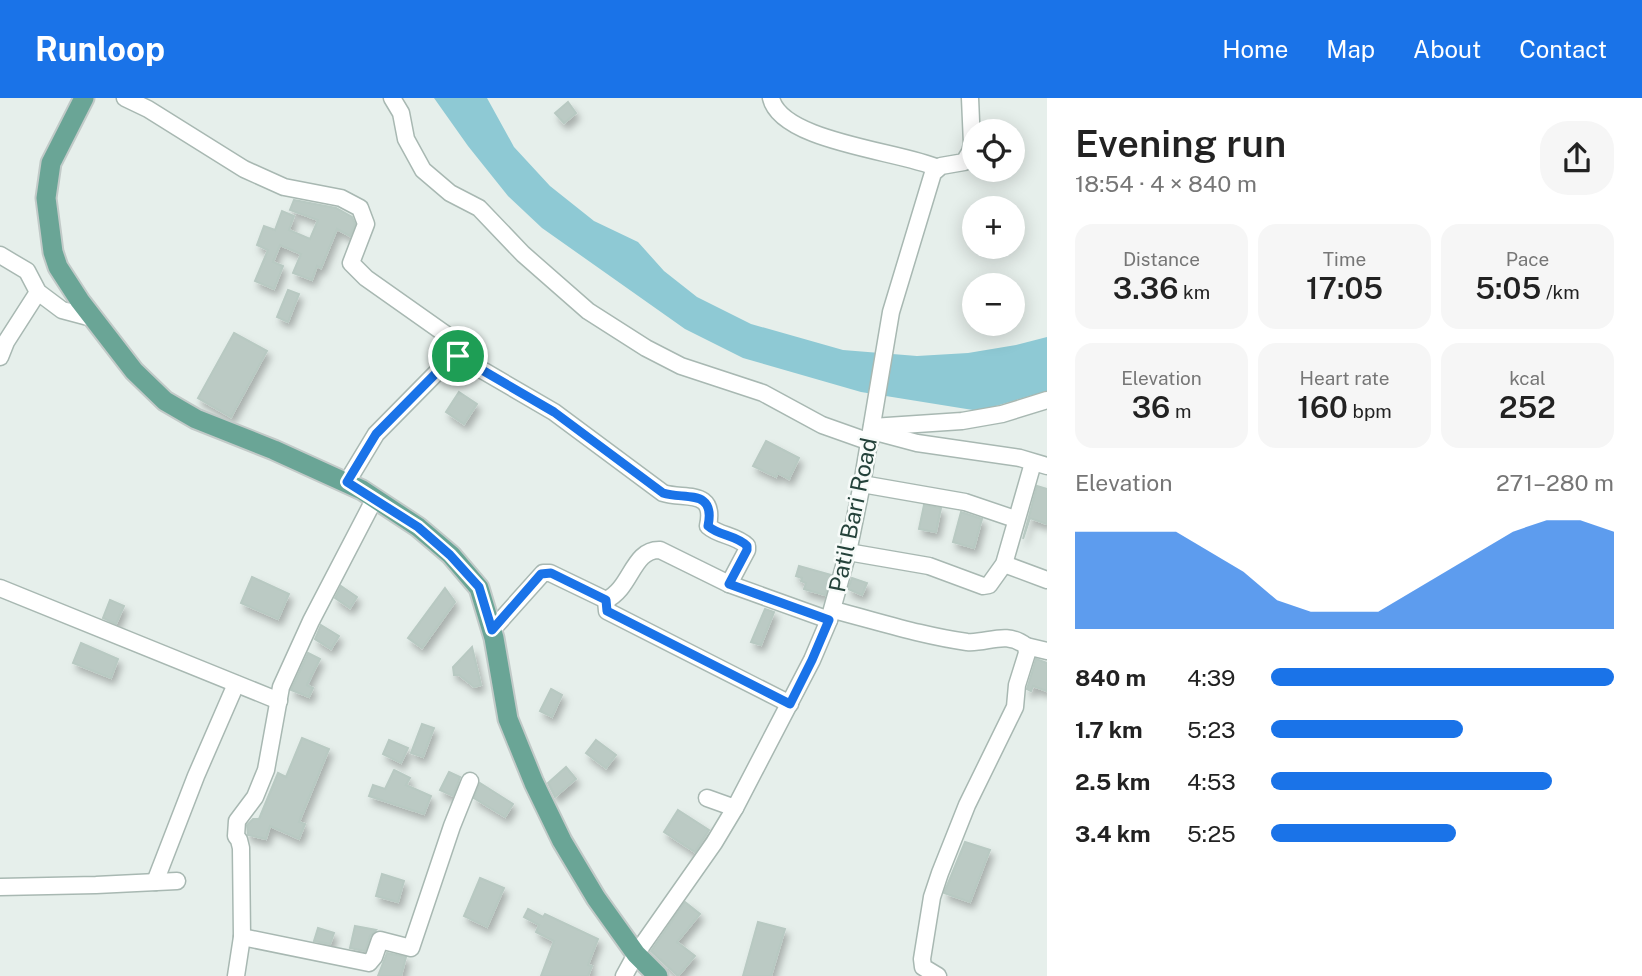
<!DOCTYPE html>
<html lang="en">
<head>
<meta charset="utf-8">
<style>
  body { margin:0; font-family:"Public Sans",sans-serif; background:#f6f6f6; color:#222; height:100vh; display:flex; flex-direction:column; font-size:26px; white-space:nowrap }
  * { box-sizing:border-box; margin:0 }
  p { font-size:23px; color:#767676 }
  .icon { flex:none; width:38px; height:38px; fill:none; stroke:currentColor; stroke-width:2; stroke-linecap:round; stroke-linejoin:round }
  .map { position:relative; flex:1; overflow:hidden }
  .details { display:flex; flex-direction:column; background:#fff; width:595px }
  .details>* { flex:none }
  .tools { position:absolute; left:962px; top:21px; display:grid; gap:14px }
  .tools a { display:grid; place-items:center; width:63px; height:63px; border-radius:50%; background:#fff; box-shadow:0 4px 18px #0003; font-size:35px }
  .pin { position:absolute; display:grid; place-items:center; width:60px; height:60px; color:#fff; margin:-30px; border:4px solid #fff; border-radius:50%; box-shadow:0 2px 7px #0007 }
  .round { display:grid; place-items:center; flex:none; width:74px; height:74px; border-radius:28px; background:#f6f6f6 }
  .summary { display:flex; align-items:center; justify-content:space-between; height:119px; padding:0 28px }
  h1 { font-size:38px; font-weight:600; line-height:52px }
  .figures { display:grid; grid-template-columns:repeat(3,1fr); gap:10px; height:119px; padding:7px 28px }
  .figures div { display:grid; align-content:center; border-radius:18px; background:#f6f6f6; text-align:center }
  .figures b { font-size:30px; font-weight:600 }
  .figures small { font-size:19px; font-weight:400 }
  .figures p { font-size:19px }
  .chart { height:196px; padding:14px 28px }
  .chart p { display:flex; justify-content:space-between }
  .chart svg { width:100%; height:126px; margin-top:7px; fill:#1a73e8; opacity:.7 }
  ul { padding:0 28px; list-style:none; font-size:23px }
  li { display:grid; grid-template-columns:112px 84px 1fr; align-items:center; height:52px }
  li i { height:18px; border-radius:9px; background:#1a73e8 }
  header { display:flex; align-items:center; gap:42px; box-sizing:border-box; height:98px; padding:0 35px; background:#1a73e8; color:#fff }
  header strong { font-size:33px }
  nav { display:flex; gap:38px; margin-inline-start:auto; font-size:24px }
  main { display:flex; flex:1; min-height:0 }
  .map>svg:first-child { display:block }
</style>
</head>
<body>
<header>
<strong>Runloop</strong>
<nav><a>Home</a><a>Map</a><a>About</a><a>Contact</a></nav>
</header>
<main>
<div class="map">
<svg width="1047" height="878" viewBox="0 0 1047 878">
  <defs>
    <filter id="shadow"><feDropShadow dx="3.5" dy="6" stdDeviation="3.5" flood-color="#0004"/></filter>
  </defs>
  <rect width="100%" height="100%" fill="#e6efeb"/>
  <path fill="#8ec9d4" d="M434,0H487L514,49L550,88L594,123L638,144L664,173L697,199L751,226L843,252L917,258L968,255L1016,247L1047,239V293L979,313L861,294L743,260L685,231L542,130L508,98L468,48Z"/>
  <g fill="#bbcac4" stroke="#b8c9c2" stroke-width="2" filter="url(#shadow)">
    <path d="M568,4L576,15L564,25L555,15Z"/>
    <path d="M294,102L336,110L352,119L355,126L350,138L337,131L321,170L317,168L312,182L293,175L301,156L280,147L273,164L283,168L274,191L255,183L268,152L257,147L264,128L275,132L282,113L294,118L289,132L310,141L318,122L290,112Z"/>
    <path d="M288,192L299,196L288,224L277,219Z"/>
    <path d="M234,235L267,253L231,319L198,300Z"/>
    <path d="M459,294L477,306L464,326L446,314Z"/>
    <path d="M766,343L799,360L789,381L778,375L776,379L753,368Z"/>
    <path d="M1037,388L1047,391V426L1030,420L1023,441Z"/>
    <path d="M924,407L941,410L936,434L919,431Z"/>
    <path d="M961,414L982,421L974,450L953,444Z"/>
    <path d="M799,468L831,477L825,497L804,491L806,485L801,483L802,480L796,478Z"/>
    <path d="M252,479L289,496L278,521L241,505Z"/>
    <path d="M852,480L867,485L862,497L848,491Z"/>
    <path d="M341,488L357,499L350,510L335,500Z"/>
    <path d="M445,490L455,504L422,550L408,540Z"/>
    <path d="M110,502L124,508L116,526L103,520Z"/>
    <path d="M765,511L774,514L761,547L751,544Z"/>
    <path d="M321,527L339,538L331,551L315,541Z"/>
    <path d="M81,545L118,561L111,580L73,565Z"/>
    <path d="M472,549L481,587L474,589L459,577H454L453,569Z"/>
    <path d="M308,555L320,561L307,587L313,590L309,599L291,592Z"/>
    <path d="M1036,561L1047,565V593L1033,588L1031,593L1027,591Z"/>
    <path d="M551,591L562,597L552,619L540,613Z"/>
    <path d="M422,626L434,630L423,659L411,655Z"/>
    <path d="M302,640L329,651L299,724L305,726L299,741L270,728L266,741L248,737L247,727L253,721H259L278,675L286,679Z"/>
    <path d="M389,642L408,650L401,665L383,656Z"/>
    <path d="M596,642L616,657L606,670L586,655Z"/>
    <path d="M566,669L576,681L555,699L548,685Z"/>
    <path d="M394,672L410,680L406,687L431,698L424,716L369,698L373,687L385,691Z"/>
    <path d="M449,674L460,679L453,698L440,692Z"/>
    <path d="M480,685L513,706L505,719L474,700Z"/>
    <path d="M678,712L709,732L695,754L664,734Z"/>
    <path d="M965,744L990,752L970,804L944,795Z"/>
    <path d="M382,776L404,783L398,804L376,798Z"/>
    <path d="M480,780L504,790L487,829L464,818Z"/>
    <path d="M685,804L700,816L677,844L695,858L678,878L651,853Z"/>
    <path d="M528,811L543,819L545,816L598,841L588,867L592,868L588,878H541L554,843L536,834L539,827L524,819Z"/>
    <path d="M758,824L785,831L771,878H743Z"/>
    <path d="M355,828L376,832L370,838L365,853L350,850Z"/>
    <path d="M318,830L334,835L330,846L314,843Z"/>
    <path d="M387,855L406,859L401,878H378Z"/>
  </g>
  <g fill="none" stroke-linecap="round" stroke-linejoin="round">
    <defs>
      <g id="minor">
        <path d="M125,0L148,11L244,71L284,89L341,100L360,110L366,126L351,165L366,180L451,240L457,247L458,258"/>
        <path d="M392,0L401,15L406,41L423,72L450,95L479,110L523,156L588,213L646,250L681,268L763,295L822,327L870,344"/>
        <path d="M771,0C781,44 900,53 938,70"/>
        <path d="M0,157L27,173L38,194L62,212L92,220"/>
        <path d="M0,259L6,244L38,194"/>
        <path d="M872,329L962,323L1002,316L1047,302"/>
        <path d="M872,333L917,345L1020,360L1047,368"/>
        <path d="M347,384L376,336L450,261L458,258L554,314L663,395C684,402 716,390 708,428C719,438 736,437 747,448V452L729,486"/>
        <path d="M862,386L965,404L1015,421"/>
        <path d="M848,454L929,468L983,488L989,487L1004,466L1033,365"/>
        <path d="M1004,466L1047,482"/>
        <path d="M0,490L279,603"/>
        <path d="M606,502L607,513L790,606"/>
        <path d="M833,512C877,523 922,538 967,544C987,546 1006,532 1026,548L1027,555L1017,587L1015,609L967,707L940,775L932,799L922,861L923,869L938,878"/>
        <path d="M492,532L543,475H550L606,502C632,490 632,451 660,452L729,486L829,522"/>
        <path d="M1026,548L1047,553"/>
        <path d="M707,700L735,710"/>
        <path d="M155,784L196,678L236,586"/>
        <path d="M0,789L96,787L177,783"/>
        <path d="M242,839L369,865L374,859L380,842L411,850L452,728L470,683"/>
        <path d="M236,878L242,839L241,750L239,742L236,738L237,723L255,699L266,672L281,589L311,523L375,400"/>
        <path d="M624,878L636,856L714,745L735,710L812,562L829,522L848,454L862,386L891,214L933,75L941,68L964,64L970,54L972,46L970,0"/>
      </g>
      <path id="major" d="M84,0L51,65L46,100L53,154L58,169L80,203L134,273L165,303L196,321L274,352L362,392L418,429L451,457L479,490L494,540L508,621L534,685L562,743L596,800L636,856L658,878"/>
    </defs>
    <use href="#minor" stroke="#a8b8b2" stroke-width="19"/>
    <use href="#major" stroke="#c2cac8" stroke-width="23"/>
    <use href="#minor" stroke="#fff" stroke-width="16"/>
    <use href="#major" stroke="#6aa596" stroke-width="19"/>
  </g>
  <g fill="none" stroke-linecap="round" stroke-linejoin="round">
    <defs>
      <path id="route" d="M458,258L554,314L663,395C684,402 716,390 708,428C719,438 736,437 747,448V452L729,486L829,522L812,562L790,606L607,513L606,502L551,475L541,476L492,532L479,489L450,457L418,429L347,384L376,336L450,261Z"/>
    </defs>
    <use href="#route" stroke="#fff" stroke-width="14"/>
    <use href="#route" stroke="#1a73e8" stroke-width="9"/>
  </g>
  <g text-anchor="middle" stroke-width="5" stroke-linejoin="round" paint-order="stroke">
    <g font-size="23" fill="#24423a" stroke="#f7fbf9">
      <text transform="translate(853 417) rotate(-78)" y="8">Patil Bari Road</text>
    </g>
  </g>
</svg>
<div class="tools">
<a><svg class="icon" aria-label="locate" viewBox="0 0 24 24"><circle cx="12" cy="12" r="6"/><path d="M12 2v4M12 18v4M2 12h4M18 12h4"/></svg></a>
<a>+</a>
<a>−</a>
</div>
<div class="pin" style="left:458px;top:258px;background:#1e9e55"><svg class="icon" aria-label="arrive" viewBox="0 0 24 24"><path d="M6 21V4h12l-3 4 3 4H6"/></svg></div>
</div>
<section class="details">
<div class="summary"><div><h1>Evening run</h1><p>18:54 · 4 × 840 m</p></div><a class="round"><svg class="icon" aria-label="share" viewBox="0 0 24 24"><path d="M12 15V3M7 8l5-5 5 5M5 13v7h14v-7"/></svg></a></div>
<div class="figures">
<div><p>Distance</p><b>3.36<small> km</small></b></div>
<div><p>Time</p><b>17:05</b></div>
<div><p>Pace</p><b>5:05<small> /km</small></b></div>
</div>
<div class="figures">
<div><p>Elevation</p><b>36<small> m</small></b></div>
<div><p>Heart rate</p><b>160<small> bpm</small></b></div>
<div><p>kcal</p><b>252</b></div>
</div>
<div class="chart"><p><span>Elevation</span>271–280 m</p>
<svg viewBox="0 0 160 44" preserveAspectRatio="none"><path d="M0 44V10L10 10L20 10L30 10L40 17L50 24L60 34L70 38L80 38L90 38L100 31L110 24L120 17L130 10L140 6L150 6L160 10V44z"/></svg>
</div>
<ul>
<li><b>840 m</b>4:39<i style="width:100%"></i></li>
<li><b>1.7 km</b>5:23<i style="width:56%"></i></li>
<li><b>2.5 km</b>4:53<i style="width:82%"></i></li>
<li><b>3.4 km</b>5:25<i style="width:54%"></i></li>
</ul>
</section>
</main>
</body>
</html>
